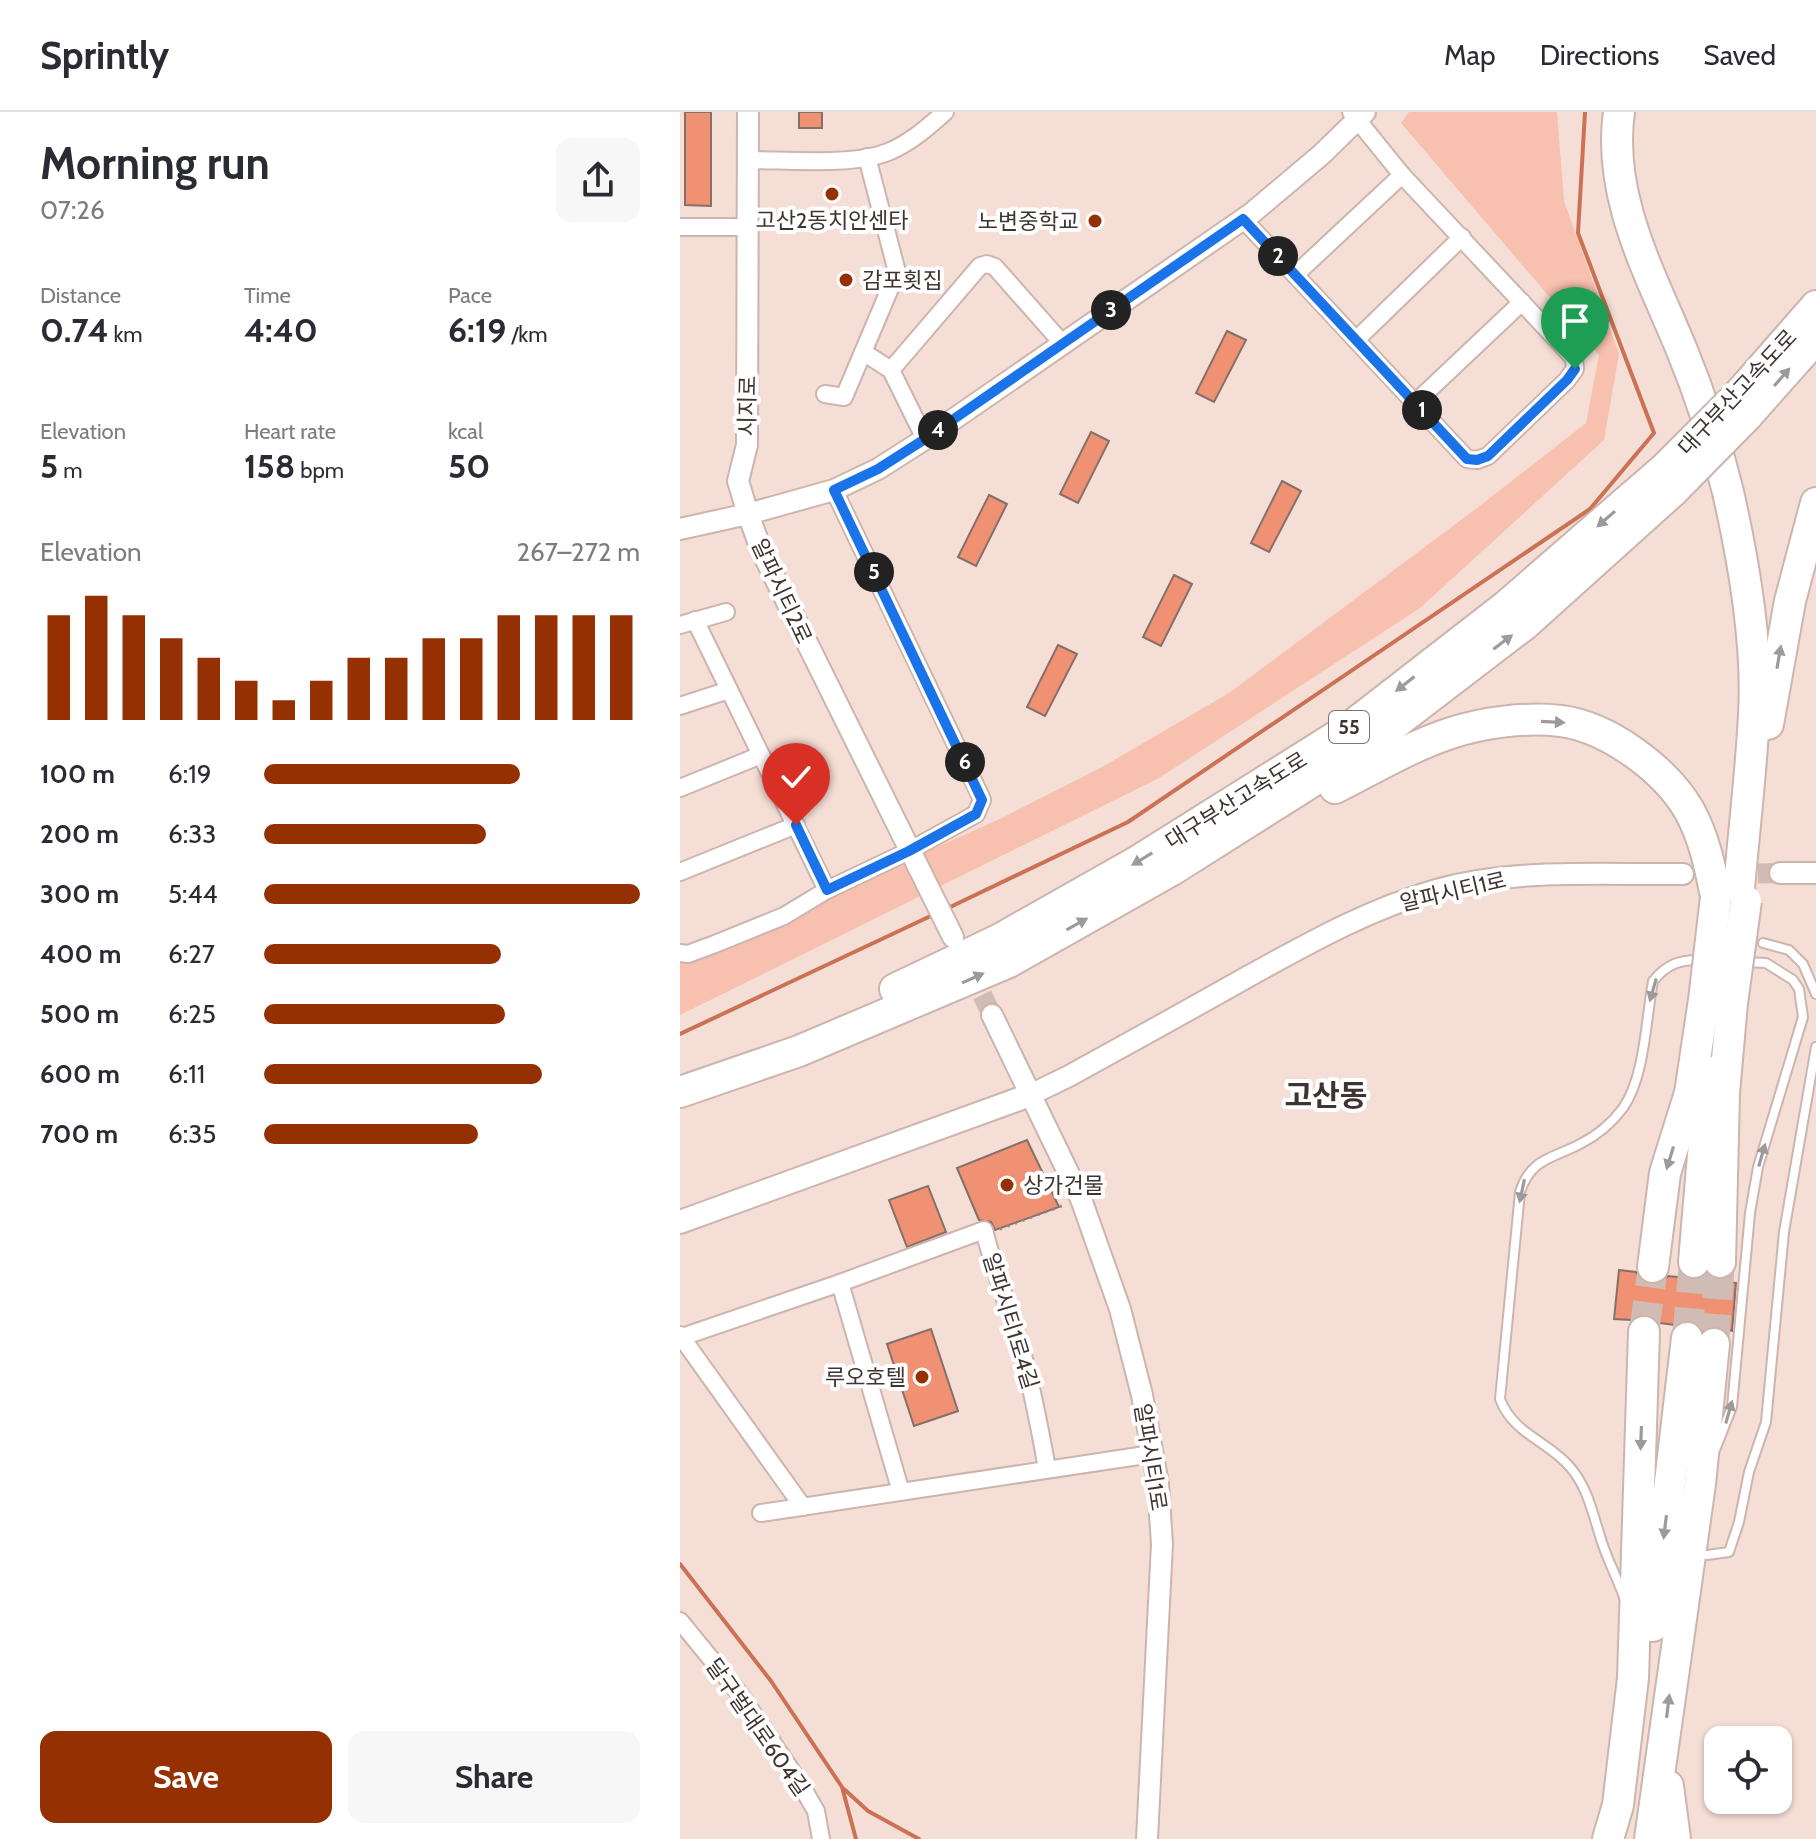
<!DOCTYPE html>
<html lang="en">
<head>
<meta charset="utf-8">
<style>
  body { margin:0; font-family:Cabin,"Noto Sans KR",sans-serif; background:#f7f7f7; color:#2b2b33; height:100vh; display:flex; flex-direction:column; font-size:30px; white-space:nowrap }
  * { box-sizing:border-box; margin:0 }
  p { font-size:26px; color:#7c7c81 }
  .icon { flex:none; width:44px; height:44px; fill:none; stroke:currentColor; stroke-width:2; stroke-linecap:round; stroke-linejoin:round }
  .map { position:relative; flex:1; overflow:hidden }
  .panel { display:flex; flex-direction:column; background:#fff; width:680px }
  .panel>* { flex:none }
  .fabs { position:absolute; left:1024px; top:1614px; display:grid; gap:16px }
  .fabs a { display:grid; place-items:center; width:88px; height:88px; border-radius:16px; background:#fff; box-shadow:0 2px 6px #0004; font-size:40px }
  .pin { position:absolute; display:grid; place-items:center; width:68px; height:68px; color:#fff; margin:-82px -34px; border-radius:50% 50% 50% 0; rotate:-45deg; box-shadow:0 0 8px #0007 }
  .pin .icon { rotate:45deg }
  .km { position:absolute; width:40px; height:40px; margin:-20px; border-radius:50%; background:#222; color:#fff; font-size:22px; line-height:40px; text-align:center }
  .round { display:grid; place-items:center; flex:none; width:84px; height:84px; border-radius:16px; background:#f7f7f7 }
  .headline { display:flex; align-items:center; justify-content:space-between; height:136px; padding:0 40px }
  h1 { font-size:44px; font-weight:700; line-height:60px }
  .stats { display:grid; grid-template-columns:repeat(3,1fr); gap:12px; height:136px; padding:8px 40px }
  .stats div { display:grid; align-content:center }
  .stats b { font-size:34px; font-weight:700 }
  .stats small { font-size:22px; font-weight:400 }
  .stats p { font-size:22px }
  .chart { height:224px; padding:16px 40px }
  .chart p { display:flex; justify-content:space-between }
  .chart svg { width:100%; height:144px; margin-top:8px; stroke:#953003; stroke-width:6 }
  .action { display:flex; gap:16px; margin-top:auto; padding:16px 40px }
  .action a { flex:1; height:92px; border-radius:16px; background:#953003; color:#fff; font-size:32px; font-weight:700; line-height:92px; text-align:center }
  .action a+a { background:#f7f7f7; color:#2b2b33 }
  ul { padding:0 40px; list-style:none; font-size:26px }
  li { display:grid; grid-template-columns:128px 96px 1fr; align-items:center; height:60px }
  li i { height:20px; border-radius:10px; background:#953003 }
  header { display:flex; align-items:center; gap:48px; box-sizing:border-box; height:112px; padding:0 40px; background:#fff; border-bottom:2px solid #e1e1e2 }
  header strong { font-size:38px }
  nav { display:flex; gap:44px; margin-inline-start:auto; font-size:28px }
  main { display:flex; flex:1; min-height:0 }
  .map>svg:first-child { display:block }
</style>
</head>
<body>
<header>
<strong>Sprintly</strong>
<nav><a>Map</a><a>Directions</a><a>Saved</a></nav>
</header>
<main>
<section class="panel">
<div class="headline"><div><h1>Morning run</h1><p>07:26</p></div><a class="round"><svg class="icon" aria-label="share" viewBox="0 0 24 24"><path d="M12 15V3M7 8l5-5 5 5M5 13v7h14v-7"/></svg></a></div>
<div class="stats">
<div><p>Distance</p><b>0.74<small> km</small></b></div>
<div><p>Time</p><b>4:40</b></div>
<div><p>Pace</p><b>6:19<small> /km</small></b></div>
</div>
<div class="stats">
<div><p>Elevation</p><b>5<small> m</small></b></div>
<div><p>Heart rate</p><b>158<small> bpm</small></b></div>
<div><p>kcal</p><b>50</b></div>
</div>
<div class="chart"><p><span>Elevation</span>267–272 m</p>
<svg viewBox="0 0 160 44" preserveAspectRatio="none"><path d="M5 44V12M15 44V6M25 44V12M35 44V19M45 44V25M55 44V32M65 44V38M75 44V32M85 44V25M95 44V25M105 44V19M115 44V19M125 44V12M135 44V12M145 44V12M155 44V12"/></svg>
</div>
<ul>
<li><b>100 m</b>6:19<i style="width:68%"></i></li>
<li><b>200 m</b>6:33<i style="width:59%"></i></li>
<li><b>300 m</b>5:44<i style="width:100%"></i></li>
<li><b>400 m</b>6:27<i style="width:63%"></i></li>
<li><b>500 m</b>6:25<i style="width:64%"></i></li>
<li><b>600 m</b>6:11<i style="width:74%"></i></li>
<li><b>700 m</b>6:35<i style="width:57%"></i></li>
</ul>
<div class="action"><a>Save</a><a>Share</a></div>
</section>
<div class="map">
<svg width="1136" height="1727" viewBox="0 0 1136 1727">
  <rect width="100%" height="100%" fill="#f5ded6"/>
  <path fill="#f8c0ae" d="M729,0H877L884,89L939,242L924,328L740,496L479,666L0,903V850L322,706L424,654L549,581L801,393L906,311L919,243L721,11Z"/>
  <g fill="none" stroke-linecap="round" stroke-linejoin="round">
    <g stroke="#cc7254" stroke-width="4">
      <path d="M266,797L448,710L910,397L974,321L898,121L905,0"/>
      <path d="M0,922L255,802"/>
      <path d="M0,1452L91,1569L162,1675L176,1727"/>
      <path d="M164,1677L188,1699L239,1727"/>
    </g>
  </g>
  <g fill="#ef9172" stroke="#847069" stroke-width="2">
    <path d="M5,0H31V94L5,93Z"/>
    <rect x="119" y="0" width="23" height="16"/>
    <path d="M547,219L566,228L534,290L516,281Z"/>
    <path d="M411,320L429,329L398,391L380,382Z"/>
    <path d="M602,369L621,379L589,440L571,431Z"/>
    <path d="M309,383L327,392L296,454L278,445Z"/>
    <path d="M494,463L512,472L481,534L463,525Z"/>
    <path d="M378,533L397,542L365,604L347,595Z"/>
    <path d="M347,1028L379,1095L315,1118L311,1110L299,1108L277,1056Z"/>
    <path d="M248,1074L266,1120L227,1135L209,1088Z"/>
    <path d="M939,1158L956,1160L962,1169L972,1173L981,1171L988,1164L1056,1171L1052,1219L1037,1214L1021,1216L1008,1208L995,1213L980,1211L974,1205L965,1202L951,1208L934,1207Z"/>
    <path d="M251,1217L278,1299L234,1314L207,1232Z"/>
  </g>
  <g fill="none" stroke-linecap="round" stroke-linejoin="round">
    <g stroke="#d0bcb5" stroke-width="20" stroke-dasharray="20 10" stroke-linecap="butt">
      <path d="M1048,762L1100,761"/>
      <path d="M289,856L312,903"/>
    </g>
    <g stroke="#d0bcb5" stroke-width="30" stroke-dasharray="30 15" stroke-linecap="butt">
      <path d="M964,1220L973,1155"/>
      <path d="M1007,1226L1014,1150"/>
      <path d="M1034,1232L1040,1150"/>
    </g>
    <defs>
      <g id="service">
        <path d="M1083,831L1109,838L1123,852L1136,882"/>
        <path d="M1035,1338L1052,1295L1070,1101L1078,1055L1123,905L1119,877L1113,868L1086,851L1064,850"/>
        <path d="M1027,1443L1049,1440L1059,1410L1069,1360L1086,1310L1104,1120L1136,935"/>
        <path d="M945,1488C939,1470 930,1453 924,1436C914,1409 910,1378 890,1355C868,1329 833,1322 820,1287L840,1080C851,1046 872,1047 900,1032C916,1024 932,1011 943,996C965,965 966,906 973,869C987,852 1000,847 1023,848"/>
      </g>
      <g id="minor">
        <path d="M69,48C106,48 174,54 208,40C230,31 247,16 265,0"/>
        <path d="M563,107L787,347L797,348L808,344L887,268L895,257L894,246L722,63L671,0"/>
        <path d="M0,115H69"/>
        <path d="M615,163L722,63"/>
        <path d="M676,228L782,125"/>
        <path d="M183,240L211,258L245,327"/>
        <path d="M211,258L300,154L307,152L315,155L383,232"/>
        <path d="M145,282L164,285L217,160L187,45"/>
        <path d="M735,291L842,190"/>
        <path d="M15,508L147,778"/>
        <path d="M0,513L46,500"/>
        <path d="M0,594L49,578"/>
        <path d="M0,676L81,643"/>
        <path d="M0,760L116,713"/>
        <path d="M0,841L8,842L35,832L104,804L147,778L229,739L296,702L302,688L299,681L154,378"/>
        <path d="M160,1171L221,1380"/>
        <path d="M0,1223L123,1395"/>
        <path d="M2,1225L160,1171L304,1118C314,1158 329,1196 341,1236C352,1276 360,1317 367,1357"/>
        <path d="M81,1401L472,1342"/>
        <path d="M0,1509L59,1581L121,1673L136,1699L141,1727"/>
      </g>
      <g id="tertiary">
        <path d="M0,417L68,402L58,369L67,333L68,0"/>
        <path d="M1100,761H1136"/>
        <path d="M273,825L82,440L68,402L154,378L198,357L245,327L572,101L642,42L685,0"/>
        <path d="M312,903L401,1087L440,1197L462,1283L478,1372L482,1432L467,1727"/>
        <path d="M350,983L389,964C449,931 509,898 569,864C629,831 689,797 756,778C835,756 921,763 1003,762"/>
      </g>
      <path id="secondary" d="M0,1110L350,983"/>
      <g id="motorway">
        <path d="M939,0C927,84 970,161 1001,236C1020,282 1036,331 1048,380C1063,446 1078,534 1074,602C1071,664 1063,726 1058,788"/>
        <path d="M1060,281L1136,194"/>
        <path d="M1067,304L1136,226"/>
        <path d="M1088,612L1110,489L1136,391"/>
        <path d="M655,676C693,657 731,634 771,621C805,610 846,605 881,609C928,615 985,657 1009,698C1024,725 1030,754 1036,785"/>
        <path d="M215,877L320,827L458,749L665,619L826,494L985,356"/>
        <path d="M0,980L119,939L329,850L492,758L674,643L844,513L993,379"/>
        <path d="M1014,1150L1030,960"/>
        <path d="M1040,1150L1044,981L1052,891"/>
        <path d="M973,1155L985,1061L1010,981L1024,888"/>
        <path d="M973,1514L1007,1226"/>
        <path d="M988,1674L995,1727"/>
        <path d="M928,1727L938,1693L953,1566L964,1220"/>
        <path d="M970,1727L1020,1372L1034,1232"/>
      </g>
    </defs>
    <use href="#service" stroke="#cbb5ae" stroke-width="12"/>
    <use href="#minor" stroke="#cbb5ae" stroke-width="20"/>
    <use href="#tertiary" stroke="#cbb5ae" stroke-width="24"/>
    <use href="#secondary" stroke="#cbb5ae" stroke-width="26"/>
    <use href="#motorway" stroke="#cbb5ae" stroke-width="34"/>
    <path stroke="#978782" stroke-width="3" stroke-dasharray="2 6" stroke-linecap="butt" d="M320,1117L384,1093"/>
    <use href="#service" stroke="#fff" stroke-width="8"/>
    <use href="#minor" stroke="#fff" stroke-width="16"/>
    <use href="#tertiary" stroke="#fff" stroke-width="20"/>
    <use href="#secondary" stroke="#fff" stroke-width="22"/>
    <use href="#motorway" stroke="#fff" stroke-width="30"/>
    <defs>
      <g id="motorway-bridge">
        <path d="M985,356L1060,281"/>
        <path d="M993,379L1067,304"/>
        <path d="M1024,888L1036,785"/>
        <path d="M1052,891L1066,789"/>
      </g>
    </defs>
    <use href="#motorway-bridge" stroke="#cbb5ae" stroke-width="34" stroke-linecap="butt"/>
    <use href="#motorway-bridge" stroke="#fff" stroke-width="30"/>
  </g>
  <defs><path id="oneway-solid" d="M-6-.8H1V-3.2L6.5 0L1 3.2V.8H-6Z" transform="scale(2)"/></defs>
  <g fill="#9e9a99">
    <use href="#oneway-solid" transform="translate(1102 265) rotate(-49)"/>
    <use href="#oneway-solid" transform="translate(926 407) rotate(139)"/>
    <use href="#oneway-solid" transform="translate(823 530) rotate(-37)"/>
    <use href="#oneway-solid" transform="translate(1099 545) rotate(-80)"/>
    <use href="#oneway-solid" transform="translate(725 572) rotate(142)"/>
    <use href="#oneway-solid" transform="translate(873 610) rotate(3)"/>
    <use href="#oneway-solid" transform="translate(462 747) rotate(149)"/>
    <use href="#oneway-solid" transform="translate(397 812) rotate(-29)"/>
    <use href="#oneway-solid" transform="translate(293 866) rotate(-24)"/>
    <use href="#oneway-solid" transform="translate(973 878) rotate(106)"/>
    <use href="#oneway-solid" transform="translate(1082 1043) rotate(-74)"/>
    <use href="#oneway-solid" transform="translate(990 1046) rotate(107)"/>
    <use href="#oneway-solid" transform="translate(842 1079) rotate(102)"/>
    <use href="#oneway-solid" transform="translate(1049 1300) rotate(-74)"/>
    <use href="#oneway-solid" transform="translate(961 1326) rotate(92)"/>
    <use href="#oneway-solid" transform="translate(985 1415) rotate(97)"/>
    <use href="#oneway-solid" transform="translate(988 1594) rotate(-83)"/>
  </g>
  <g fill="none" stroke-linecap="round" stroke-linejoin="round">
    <defs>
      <path id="route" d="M116,713L147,778L229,739L296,702L302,688L154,378L198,357L245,327L563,107L787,347L797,348L808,344L887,268L895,257"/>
    </defs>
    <use href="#route" stroke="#fff" stroke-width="16"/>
    <use href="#route" stroke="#1a73e8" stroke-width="10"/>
  </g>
  <g fill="#953003" stroke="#fff" stroke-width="3">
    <circle cx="152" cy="82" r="8"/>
    <circle cx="415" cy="109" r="8"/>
    <circle cx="166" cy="168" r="8"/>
    <circle cx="327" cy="1073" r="8"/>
    <circle cx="242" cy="1265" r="8"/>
  </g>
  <g text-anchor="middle" stroke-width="8" stroke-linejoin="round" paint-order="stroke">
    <rect fill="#fff" stroke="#787270" stroke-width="2" x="649" y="599" width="40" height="32" rx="6"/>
    <g font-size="20" font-weight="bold" fill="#3e3533">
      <text x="669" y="622">55</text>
    </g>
    <g font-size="22" fill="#3e3533" stroke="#fff" text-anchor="end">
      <text x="152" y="116" text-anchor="middle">고산2동치안센타</text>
      <text x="399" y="117">노변중학교</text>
      <text x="182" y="176" text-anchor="start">감포횟집</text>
      <text x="343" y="1081" text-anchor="start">상가건물</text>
      <text x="226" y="1273">루오호텔</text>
    </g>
    <g font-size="22" fill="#3e3533" stroke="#fff">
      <text transform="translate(1057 280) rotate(-47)" y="8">대구부산고속도로</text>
      <text transform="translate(67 294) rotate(-89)" y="8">시지로</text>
      <text transform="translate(102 479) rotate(65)" y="8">알파시티2로</text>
      <text transform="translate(556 688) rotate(-32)" y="8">대구부산고속도로</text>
      <text transform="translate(773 779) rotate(-13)" y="8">알파시티1로</text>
      <text transform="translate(331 1209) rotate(73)" y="8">알파시티1로4길</text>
      <text transform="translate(471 1345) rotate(81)" y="8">알파시티1로</text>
      <text transform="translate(78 1615) rotate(55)" y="8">달구벌대로604길</text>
    </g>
    <g font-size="30" font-weight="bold" fill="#3e3533" stroke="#fff">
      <text x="646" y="994">고산동</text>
    </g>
  </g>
</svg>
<div class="fabs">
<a><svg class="icon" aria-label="locate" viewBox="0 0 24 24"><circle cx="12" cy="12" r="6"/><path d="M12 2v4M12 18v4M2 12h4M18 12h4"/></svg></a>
</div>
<div class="pin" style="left:895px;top:257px;background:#1e9e55"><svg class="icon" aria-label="arrive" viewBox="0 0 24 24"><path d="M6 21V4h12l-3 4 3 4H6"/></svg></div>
<div class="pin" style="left:116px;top:713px;background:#d93025"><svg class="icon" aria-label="check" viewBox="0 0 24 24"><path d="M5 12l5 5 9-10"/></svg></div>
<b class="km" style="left:742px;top:298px">1</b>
<b class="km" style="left:598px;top:144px">2</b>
<b class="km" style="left:431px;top:198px">3</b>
<b class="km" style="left:258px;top:318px">4</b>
<b class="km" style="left:194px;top:460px">5</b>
<b class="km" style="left:285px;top:650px">6</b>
</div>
</main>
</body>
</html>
